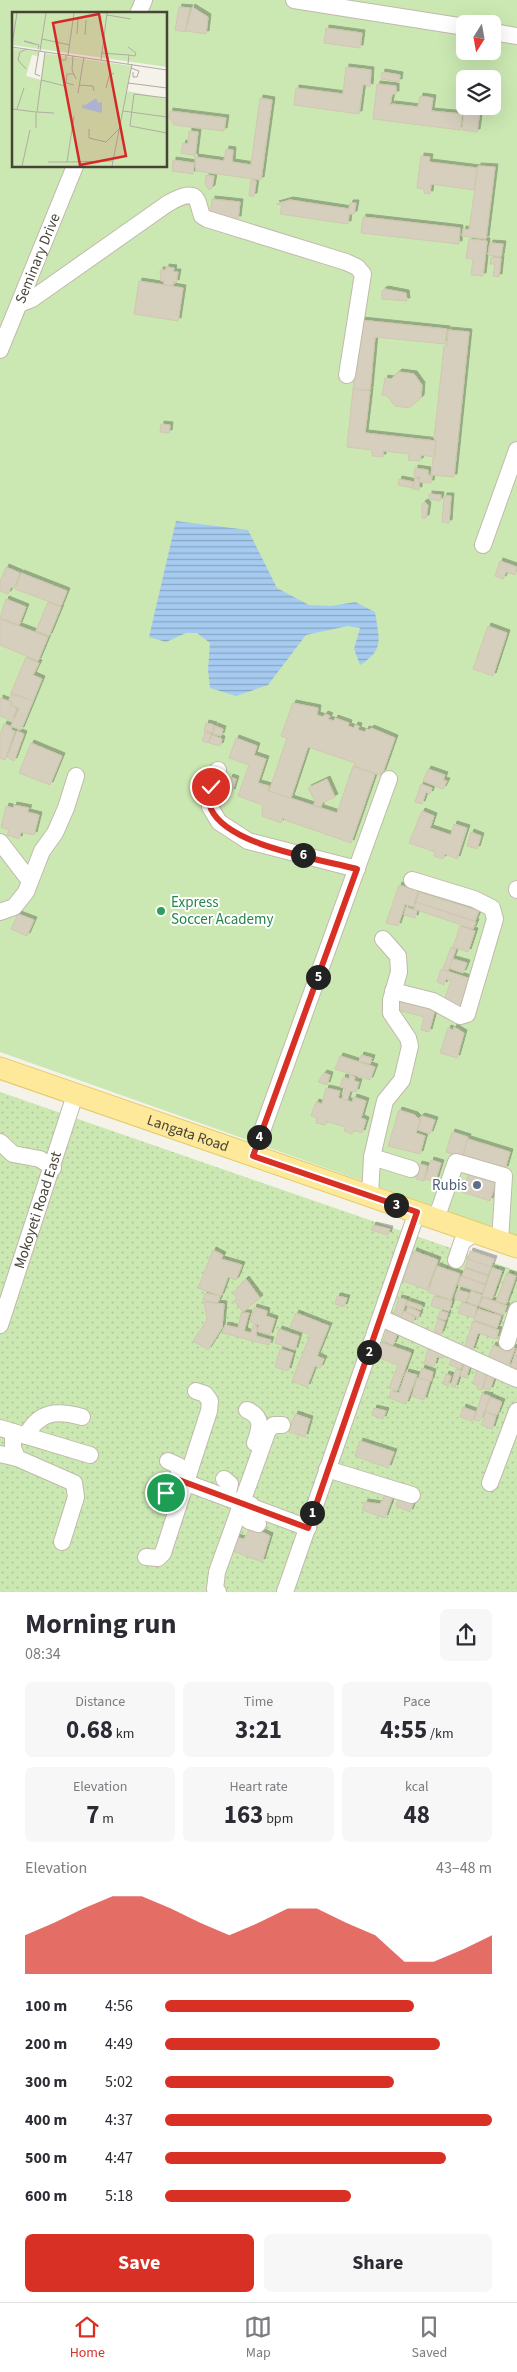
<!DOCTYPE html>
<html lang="en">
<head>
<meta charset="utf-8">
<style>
  body { margin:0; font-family:"Source Sans 3",sans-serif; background:#f7f7f7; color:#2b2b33; height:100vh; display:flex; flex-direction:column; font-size:19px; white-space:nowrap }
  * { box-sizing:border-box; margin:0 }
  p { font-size:16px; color:#7c7c81 }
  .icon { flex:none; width:28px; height:28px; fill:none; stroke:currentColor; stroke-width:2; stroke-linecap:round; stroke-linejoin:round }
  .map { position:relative; height:1592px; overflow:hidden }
  .side { display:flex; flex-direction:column; background:#fff; flex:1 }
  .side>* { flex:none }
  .needle { width:32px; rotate:191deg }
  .tools { position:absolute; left:456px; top:15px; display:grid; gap:10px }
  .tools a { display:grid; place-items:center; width:45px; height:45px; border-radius:8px; background:#fff; box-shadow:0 5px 20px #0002; font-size:25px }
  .pin { position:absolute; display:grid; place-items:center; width:42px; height:42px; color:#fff; margin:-21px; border:2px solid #fff; border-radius:50%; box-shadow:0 1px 5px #0007 }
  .km { position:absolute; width:25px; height:25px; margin:-12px; border-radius:50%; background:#222; color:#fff; font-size:14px; line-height:25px; text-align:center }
  .round { display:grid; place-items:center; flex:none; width:52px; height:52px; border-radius:8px; background:#f7f7f7 }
  .head { display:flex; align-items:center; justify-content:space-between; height:85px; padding:0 25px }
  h1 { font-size:28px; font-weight:700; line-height:38px }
  .metrics { display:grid; grid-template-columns:repeat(3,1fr); gap:8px; height:85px; padding:5px 25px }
  .metrics div { display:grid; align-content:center; border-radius:8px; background:#f7f7f7; text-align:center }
  .metrics b { font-size:25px; font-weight:700 }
  .metrics small { font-size:14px; font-weight:400 }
  .metrics p { font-size:14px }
  .chart { height:140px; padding:10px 25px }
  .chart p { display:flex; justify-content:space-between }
  .chart svg { width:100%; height:90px; margin-top:5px; fill:#d93025; opacity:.7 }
  .action { display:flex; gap:10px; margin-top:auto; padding:10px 25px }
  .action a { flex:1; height:58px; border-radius:8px; background:#d93025; color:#fff; font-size:20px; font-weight:700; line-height:58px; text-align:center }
  .action a+a { background:#f7f7f7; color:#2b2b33 }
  ul { padding:0 25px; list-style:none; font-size:16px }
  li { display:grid; grid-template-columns:80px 60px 1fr; align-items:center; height:38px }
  li i { height:12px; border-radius:6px; background:#d93025 }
  .tabs { display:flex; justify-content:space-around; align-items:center; height:70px; border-top:1px solid #e1e1e2; background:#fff; font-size:14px; color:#7c7c81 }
  .tabs a { display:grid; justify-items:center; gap:2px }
  .tabs .selected { color:#d93025 }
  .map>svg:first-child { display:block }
</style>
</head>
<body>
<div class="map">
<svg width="517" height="1592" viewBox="0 0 517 1592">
  <defs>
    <pattern id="garden-dots" width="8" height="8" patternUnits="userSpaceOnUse" patternTransform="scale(1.25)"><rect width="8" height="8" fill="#cbe8b2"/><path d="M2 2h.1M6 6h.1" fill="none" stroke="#b0c89a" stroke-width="1.8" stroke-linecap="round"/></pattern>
    <pattern id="water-rules" width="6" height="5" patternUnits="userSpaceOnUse" patternTransform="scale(1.25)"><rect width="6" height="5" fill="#a6cbf0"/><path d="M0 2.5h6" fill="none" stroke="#89a6c3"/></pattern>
    <filter id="shadow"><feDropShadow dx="3" dy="-3" stdDeviation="0" flood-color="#0004"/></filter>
  </defs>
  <rect width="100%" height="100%" fill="#f4f2e9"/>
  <path fill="#cbe8b2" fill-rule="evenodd" d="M0,0H517V1236L0,1052ZM14,14H166V166H14ZM465,24H492V51H465ZM465,79H492V106H465Z"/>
  <path fill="url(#garden-dots)" d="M0,1092L517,1271V1592H0Z"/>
  <path fill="url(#water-rules)" d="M176,521L248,530L277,588L309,605L331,606L355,602L375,612C379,639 385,649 360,665L354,649L360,628L348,626L306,635L268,685L236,696L210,688L208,670L210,643L197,633H186L166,642L149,637Z"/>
  <g fill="#d6cfbe" stroke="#d1c7b1" filter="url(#shadow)">
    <path d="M179,7L190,8L185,32L175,30Z"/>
    <path d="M192,7L208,17L206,34L186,31Z"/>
    <path d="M326,28L362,33L360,48L324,43Z"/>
    <path d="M346,67L371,70L370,87L363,84L359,114L294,105L296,88L343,94Z"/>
    <path d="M382,72L400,75L399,82L381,79Z"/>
    <path d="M377,84L396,86V94H392L390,106L392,104L418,107L420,96L433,98L431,111L462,114L460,130L373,119Z"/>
    <path d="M460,95L465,96V106H484L483,110H480L477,132L462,130L465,107H459Z"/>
    <path d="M260,98L272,100L261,180L196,171L195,157L224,161L226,149L233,150L232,162L251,165Z"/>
    <path d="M170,111L226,118L224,131L174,125L169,117Z"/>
    <path d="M189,131L198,132L195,157L192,155L181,153L183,143L188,144Z"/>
    <path d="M421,156L430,157L429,162L477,168L474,190L431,184L430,194L424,193V189L417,188Z"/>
    <path d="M173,160L194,163L193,174L172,171Z"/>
    <path d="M478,166L495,167L486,239L462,236L463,229L469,230Z"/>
    <path d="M206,175L214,176L212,188L209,190L205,184Z"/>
    <path d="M251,180L256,181L254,196H249Z"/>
    <path d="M212,199L240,202L238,219L210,216Z"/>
    <path d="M290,200L349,209L350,203H356L354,214H349L348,224L280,214L282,205L276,204Z"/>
    <path d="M363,217L460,228L459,244L361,233Z"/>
    <path d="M469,239L487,241L483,276L471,275L473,259L466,258Z"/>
    <path d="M490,243L503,244L501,257L488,255Z"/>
    <path d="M491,257L501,258L499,277L493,276L495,264H490Z"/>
    <path d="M166,267L174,268L173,272H178L176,283L174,282L173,286L164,284V281H161L160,270H166Z"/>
    <path d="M139,281L183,288L178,321L134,314Z"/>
    <path d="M385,289L406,293L407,301L382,299V291Z"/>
    <path d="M360,320L447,329L445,344L375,337L370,390L353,389Z"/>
    <path d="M448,330L469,332L454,477L431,475L433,458H435L436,440L434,439L444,346H447Z"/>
    <path d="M399,372L414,374L422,385L421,398L409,408L395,406L387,396L382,395L385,378L391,379Z"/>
    <path d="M353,389L370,391L365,433L436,441L434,457L421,455L420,461L408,460L409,454L383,451V457L372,456V450L347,447Z"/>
    <path d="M161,424L170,425L169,433L160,432Z"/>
    <path d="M415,468L428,470V475L432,476L431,483L419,482L420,477H414Z"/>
    <path d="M415,478L419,479V490L413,489Z"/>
    <path d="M399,479L414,482L412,488L398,485Z"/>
    <path d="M429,494L441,495L440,501L429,499Z"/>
    <path d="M444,496H451L449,523L442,522Z"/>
    <path d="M425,502L428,505L426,518H422V504Z"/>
    <path d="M500,561L517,567L515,575L506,572L503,579L495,576Z"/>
    <path d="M6,567L20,573L14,588L11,587L8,594L0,591V582Z"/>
    <path d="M21,573L67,591L61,606L15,589Z"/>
    <path d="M6,599L26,607L19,625L0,618Z"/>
    <path d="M48,602L61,607L49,636L36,631Z"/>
    <path d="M0,619L48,637L38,661L0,645Z"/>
    <path d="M488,626L507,633L493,676L473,669Z"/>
    <path d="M26,657L39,663L33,675L42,679L33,701L11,693Z"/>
    <path d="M11,694L33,701L21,730L11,726L19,708L11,705L12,702L9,700Z"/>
    <path d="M0,698L11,702L10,705L17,708L12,721L0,716Z"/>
    <path d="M293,703L318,708L317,715L323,717L325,714L330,716L328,719L334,721L335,718L349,723L348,726L354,728L355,725L359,726L358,730L365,732L366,729L370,730L371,728L395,738L383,772L380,775L354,766L355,763L308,747L291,798L269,791L287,738L281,736Z"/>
    <path d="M206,723L214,725L212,733L204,731Z"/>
    <path d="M4,724L12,727L11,730L15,731L5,760L0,758V735Z"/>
    <path d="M215,726L223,729L221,736L213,734Z"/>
    <path d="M17,731L24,734L14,761L7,757Z"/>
    <path d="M205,732L211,734L208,743L202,741Z"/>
    <path d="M212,735L222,739L220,746L209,743Z"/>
    <path d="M236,738L257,746L254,755L266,759L258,783L269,786L268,791L337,813L353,766L375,774L351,843L285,820L283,817L281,823L262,816L263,805L238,796L249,765L229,758Z"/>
    <path d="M31,743L62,756L50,785L19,773Z"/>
    <path d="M428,769L445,775L443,780L447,781L443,789L423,781Z"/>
    <path d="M230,777L236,779L232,792L226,790Z"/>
    <path d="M327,779L335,797L322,803L321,807L314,805L315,801L308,788Z"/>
    <path d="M421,784L432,788L430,794L426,792L422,804L415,802Z"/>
    <path d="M14,805L29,808L27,812L39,815L34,835L21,832L19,839L7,835L9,830L1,827L6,806L13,808Z"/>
    <path d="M422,811L434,816L430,828L451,835L454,824L467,828L457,859L445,854L443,859L434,856L435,852L409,843Z"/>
    <path d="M471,832L481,836L477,849L467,846Z"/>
    <path d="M399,885L418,891L413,907L405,904L398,926L386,923Z"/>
    <path d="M419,892L479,911L475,921L416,902Z"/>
    <path d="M416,902L476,922L473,929L414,909Z"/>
    <path d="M406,907L417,911L415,918L404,915Z"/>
    <path d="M18,914L34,920L27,936L11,929Z"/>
    <path d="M460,926L475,931L468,952L453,947Z"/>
    <path d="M451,947L456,949L448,971L443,969Z"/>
    <path d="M453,959L467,963L463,973L449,968Z"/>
    <path d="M441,969L471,979L461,1007L444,1000L451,981L446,979L444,985L437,982Z"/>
    <path d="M401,997L436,1006L429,1032L421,1030L424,1017L398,1010Z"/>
    <path d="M454,1027L464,1033L457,1058L440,1053L448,1028L453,1030Z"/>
    <path d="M361,1055L372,1058L370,1064L359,1061Z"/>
    <path d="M340,1056L375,1067L370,1080L335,1069Z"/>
    <path d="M324,1073L330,1075L327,1085L318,1082Z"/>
    <path d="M350,1075L355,1077L354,1081L359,1082L356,1092L350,1091L347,1101L342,1099L345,1088L340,1087L343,1077L349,1079Z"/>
    <path d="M326,1088L340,1091L338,1098L352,1102L354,1097L366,1101L361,1118L366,1120L362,1133L354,1130L352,1134L344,1131L345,1127L326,1121L325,1125L316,1123L317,1118L311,1116L316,1102L322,1104Z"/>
    <path d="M399,1110L415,1115L420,1120L416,1133L425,1136L420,1154L388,1146Z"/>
    <path d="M422,1116L435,1120L430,1134L418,1130L421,1119H418Z"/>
    <path d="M452,1132L468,1137L462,1157L446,1152Z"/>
    <path d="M468,1139L510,1152L505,1169L463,1156Z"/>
    <path d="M431,1160L441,1163L435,1182L425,1179Z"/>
    <path d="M419,1164L427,1166L424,1181L416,1179Z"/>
    <path d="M471,1167L498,1176L490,1201L462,1192Z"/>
    <path d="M373,1225L390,1229L388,1235L371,1230Z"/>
    <path d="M213,1250L223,1255L221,1259L242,1265L236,1280L228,1277L221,1296L198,1288Z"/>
    <path d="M414,1251L438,1260L427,1290L403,1281Z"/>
    <path d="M470,1251L494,1259L491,1267L468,1259Z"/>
    <path d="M468,1259L491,1267L488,1275L465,1267Z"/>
    <path d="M437,1266L460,1274L451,1300L428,1292Z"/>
    <path d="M465,1268L488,1276L485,1284L462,1276Z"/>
    <path d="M492,1268L502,1271L492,1299L482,1296Z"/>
    <path d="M507,1273L516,1276L506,1304L496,1301Z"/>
    <path d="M461,1276L485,1285L482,1293L458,1285Z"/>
    <path d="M246,1279L260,1298L243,1312L234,1301L237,1298L233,1293Z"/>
    <path d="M458,1290L469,1293L466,1302L455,1299Z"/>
    <path d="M471,1291L482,1295L478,1306L467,1302Z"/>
    <path d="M205,1293L220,1296L219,1300L217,1303L203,1300Z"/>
    <path d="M337,1296L347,1298L344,1307L335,1304Z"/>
    <path d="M434,1296L452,1301L449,1311L431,1306Z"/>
    <path d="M483,1297L507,1306L503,1315L479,1306Z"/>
    <path d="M399,1298L407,1300L401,1316L394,1313Z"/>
    <path d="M408,1301L422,1306L421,1310L406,1305Z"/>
    <path d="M204,1302L224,1304L222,1328L208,1350L193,1341L207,1320Z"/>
    <path d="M462,1302L477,1307L474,1318L458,1313Z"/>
    <path d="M254,1307L267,1311L266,1316L275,1319L270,1335L257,1331L259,1325L250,1322Z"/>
    <path d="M408,1307L420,1312L417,1320L416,1316L406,1312Z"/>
    <path d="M478,1309L501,1316L497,1328L474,1320Z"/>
    <path d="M404,1311L415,1317L412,1323L401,1317Z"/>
    <path d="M440,1311L448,1313L446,1320L438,1318Z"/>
    <path d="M241,1313H249L244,1331L251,1333L253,1325L257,1326L256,1336L271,1340L269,1345L223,1333L225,1325L238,1328Z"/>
    <path d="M296,1313L329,1326L317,1356L324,1359L320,1368L315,1366L307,1387L292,1381L310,1335L290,1327Z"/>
    <path d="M438,1319L445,1322L441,1334L434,1332Z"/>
    <path d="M473,1321L499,1330L496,1339L478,1333L472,1351L464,1349Z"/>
    <path d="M389,1326L399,1330L393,1345L383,1341Z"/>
    <path d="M279,1329L299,1336L295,1350L275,1343Z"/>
    <path d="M383,1343L411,1353L397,1391L389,1388L398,1365L377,1357Z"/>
    <path d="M493,1345L509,1352L511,1347L515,1348L508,1367L488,1359Z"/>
    <path d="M517,1348V1371L510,1369Z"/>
    <path d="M280,1349L293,1353L288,1371L275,1367Z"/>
    <path d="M428,1349L446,1354L444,1358L437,1357L434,1366L424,1364Z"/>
    <path d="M452,1358L463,1362L461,1369L449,1365Z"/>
    <path d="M465,1363L470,1365L466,1378L460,1376Z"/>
    <path d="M422,1368L433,1372L431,1381L419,1378Z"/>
    <path d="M477,1368L487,1372L482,1390L477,1389L478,1385L473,1384Z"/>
    <path d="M456,1369L461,1370L455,1388L451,1386Z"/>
    <path d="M406,1372L417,1375L406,1404L389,1398L391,1391L399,1393Z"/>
    <path d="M488,1373L495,1375L490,1390L483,1388Z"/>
    <path d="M446,1374L451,1376L448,1386L443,1384Z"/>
    <path d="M417,1378L430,1381L424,1400L412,1396Z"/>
    <path d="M482,1394L490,1396L482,1418L479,1421L474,1420Z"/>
    <path d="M490,1397L502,1402L497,1415L485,1411Z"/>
    <path d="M463,1407L476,1412L472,1421L460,1417Z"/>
    <path d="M374,1408L386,1411L383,1419L372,1415Z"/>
    <path d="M486,1412L496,1416L492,1429L481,1425Z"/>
    <path d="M295,1414L310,1419L305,1437L289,1432Z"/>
    <path d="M360,1441L394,1452L388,1468L355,1456Z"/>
    <path d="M400,1494L415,1499L410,1512L396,1506Z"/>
    <path d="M385,1495L393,1496L385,1518L362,1510L365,1502L380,1504Z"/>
    <path d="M249,1530H258L270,1536L262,1562L230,1550L234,1537L244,1539Z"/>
  </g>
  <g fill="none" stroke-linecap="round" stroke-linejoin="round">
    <defs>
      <g id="minor">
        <path d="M294,0L465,27"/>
        <path d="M138,14L144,0"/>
        <path d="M492,32L517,36"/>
        <path d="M19,304L32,299L167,204C174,200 191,190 197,200C199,204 200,211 202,216L207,219L346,262L357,267L363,274L347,375"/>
        <path id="s1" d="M0,350L75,166"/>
        <path d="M483,545L517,450"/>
        <path d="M218,770L211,787L210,807L219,822L248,841L357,869"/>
        <path d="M0,842L30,881"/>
        <path d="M517,889V890"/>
        <path d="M0,912L14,907L26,892L42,851L55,833L66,808L76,776"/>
        <path d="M393,991L433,1001L460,1016L467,1014L495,919L492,908L474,899L412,880"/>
        <path d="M0,1142L13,1154L40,1159L53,1168"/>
        <path d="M253,1156L389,779"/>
        <path d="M372,1157L411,1169"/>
        <path d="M370,1196L372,1157L385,1101L402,1080L410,1046L408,1038L391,1013V1000L399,972L398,956L383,939"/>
        <path d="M436,1219L456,1162L504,1176L500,1241"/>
        <path d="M456,1260L462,1242L476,1232"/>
        <path d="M381,1318L517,1379"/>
        <path id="s2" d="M0,1325L75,1095"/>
        <path d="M507,1342L517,1310"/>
        <path d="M247,1410C264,1417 260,1429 255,1443"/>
        <path d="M0,1428L90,1455"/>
        <path d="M13,1432V1448L17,1458L74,1483L76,1497L62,1542"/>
        <path d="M26,1436C39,1411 56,1410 82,1417"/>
        <path d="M0,1454L17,1458"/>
        <path d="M168,1461L179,1466V1480L308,1528"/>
        <path d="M327,1469L412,1495"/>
        <path d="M224,1479L230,1484L227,1497"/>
        <path d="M490,1483L517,1411"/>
        <path d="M154,1488L166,1493L172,1490L179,1480"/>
        <path d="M251,1505L249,1521L258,1524"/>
        <path d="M146,1557L158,1558L163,1553L209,1411L210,1401L205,1394L196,1391"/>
        <path d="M218,1592L215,1589L217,1572L268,1430L274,1425H282"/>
        <path d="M285,1592L417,1212"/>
      </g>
      <g id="major">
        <path id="s3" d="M0,1068L517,1247"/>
      </g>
    </defs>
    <use href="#minor" stroke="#c0baab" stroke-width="18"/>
    <use href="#major" stroke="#e3c968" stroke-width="23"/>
    <use href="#minor" stroke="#fff" stroke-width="16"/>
    <use href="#major" stroke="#fde999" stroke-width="21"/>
  </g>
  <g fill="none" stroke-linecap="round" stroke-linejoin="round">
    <defs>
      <path id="route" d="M166,1493L172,1490L179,1480L308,1528L417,1212L253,1156L357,869C319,859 228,846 211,809C208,803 211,793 211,787"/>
    </defs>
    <use href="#route" stroke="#fff" stroke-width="10"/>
    <use href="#route" stroke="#d93025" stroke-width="6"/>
  </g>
  <circle fill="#2e9e5b" stroke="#fff" stroke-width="2" cx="161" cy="911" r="5"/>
  <circle fill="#5c6f8a" stroke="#fff" stroke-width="2" cx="477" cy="1185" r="5"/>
  <g text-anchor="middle" stroke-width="4" stroke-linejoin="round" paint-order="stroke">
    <g font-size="15" fill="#484337" stroke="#fff">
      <text dy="5" stroke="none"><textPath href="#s1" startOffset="99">Seminary Drive</textPath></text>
      <text dy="5" stroke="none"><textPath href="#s3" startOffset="199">Langata Road</textPath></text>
      <text dy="5" stroke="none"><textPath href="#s2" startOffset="121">Mokoyeti Road East</textPath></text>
    </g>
    <g font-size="15" fill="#27864d" stroke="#fff" text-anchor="start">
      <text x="171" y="907">Express<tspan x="171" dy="17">Soccer Academy</tspan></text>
    </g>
    <g font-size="15" fill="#4e5e75" stroke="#fff" text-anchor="end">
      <text x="467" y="1190">Rubis</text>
    </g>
  </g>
  <g transform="translate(12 12)">
    <rect width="155" height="155" fill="#f4f2e9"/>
    <path d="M0,36L26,39V44L20,43L14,64L29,68L33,41L119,54L115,79L155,87V154H0Z" fill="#cbe8b2"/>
    <path d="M0,1H155V55L0,33Z" fill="#cbe8b2"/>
    <path d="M84,86L86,91L90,90V101L70,96L71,91L72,94Z" fill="#a6cbf0"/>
    <path fill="none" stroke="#afaca2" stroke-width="1" d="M95,3L119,7M65,22L66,6M73,23L74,8M30,27L58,33M22,32L12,29L27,33L26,37M0,33L5,1M0,35L155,58M116,35L124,41L123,44L117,43M27,39L23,62L28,64M28,39L34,1M33,40L25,100L42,101M89,41L117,43L116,52M48,42L49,48H54V43M56,43L62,1M61,44L60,58L64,67M89,48L95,1M119,56L127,59L125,65H121V60M14,57L6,48L8,40L15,37M62,62H55L54,71L62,73M29,68L53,74M116,71L155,76M67,73L81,74L82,79M94,76L97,64L102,61M66,81L72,45M155,86L122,82L118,114L155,121M0,97L24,100V116M5,97L12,76M111,99L155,105M62,104L55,150L101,149M77,117V126L94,130L107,117M36,150H55M10,154L18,118M100,154L120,52"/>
    <path fill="#d62828" fill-opacity="0.15" stroke="#d62828" stroke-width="2.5" d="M87,2L114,144L68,153L41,11Z"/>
    <rect width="155" height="155" fill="none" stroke="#484337" stroke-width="2.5"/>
  </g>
</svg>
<div class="tools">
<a><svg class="needle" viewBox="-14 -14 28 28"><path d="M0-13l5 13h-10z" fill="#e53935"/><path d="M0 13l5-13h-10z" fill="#7c7c81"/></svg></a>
<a><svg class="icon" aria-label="layers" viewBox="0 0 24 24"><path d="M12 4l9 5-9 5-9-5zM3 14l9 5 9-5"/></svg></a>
</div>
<div class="pin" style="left:166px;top:1493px;background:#1e9e55"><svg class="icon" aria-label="arrive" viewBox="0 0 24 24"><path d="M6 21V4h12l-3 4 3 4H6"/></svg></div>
<div class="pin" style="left:211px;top:787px;background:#d93025"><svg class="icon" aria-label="check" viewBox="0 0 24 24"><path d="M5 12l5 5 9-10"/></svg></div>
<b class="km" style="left:312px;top:1513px">1</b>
<b class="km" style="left:369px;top:1352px">2</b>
<b class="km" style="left:396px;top:1205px">3</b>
<b class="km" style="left:259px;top:1137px">4</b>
<b class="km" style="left:318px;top:977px">5</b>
<b class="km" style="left:303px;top:855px">6</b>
</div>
<section class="side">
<div class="head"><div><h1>Morning run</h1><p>08:34</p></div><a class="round"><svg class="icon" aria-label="share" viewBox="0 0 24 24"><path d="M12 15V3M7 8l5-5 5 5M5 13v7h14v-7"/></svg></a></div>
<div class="metrics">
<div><p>Distance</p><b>0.68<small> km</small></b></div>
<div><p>Time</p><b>3:21</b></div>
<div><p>Pace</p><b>4:55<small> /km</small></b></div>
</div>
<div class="metrics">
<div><p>Elevation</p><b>7<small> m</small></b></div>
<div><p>Heart rate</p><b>163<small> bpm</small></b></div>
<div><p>kcal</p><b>48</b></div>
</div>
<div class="chart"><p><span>Elevation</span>43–48 m</p>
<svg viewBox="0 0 160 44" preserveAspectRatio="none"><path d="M0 44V25L10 19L20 12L30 6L40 6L50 12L60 19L70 25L80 19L90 12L100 12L110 19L120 25L130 38L140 38L150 32L160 25V44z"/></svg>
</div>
<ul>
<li><b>100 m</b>4:56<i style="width:76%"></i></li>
<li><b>200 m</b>4:49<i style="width:84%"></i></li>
<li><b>300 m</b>5:02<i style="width:70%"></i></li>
<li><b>400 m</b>4:37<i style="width:100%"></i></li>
<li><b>500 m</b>4:47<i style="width:86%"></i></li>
<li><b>600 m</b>5:18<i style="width:57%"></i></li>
</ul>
<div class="action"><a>Save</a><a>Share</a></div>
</section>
<nav class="tabs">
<a class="selected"><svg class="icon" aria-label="home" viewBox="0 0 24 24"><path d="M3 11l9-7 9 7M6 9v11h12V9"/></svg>Home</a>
<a><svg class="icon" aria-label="map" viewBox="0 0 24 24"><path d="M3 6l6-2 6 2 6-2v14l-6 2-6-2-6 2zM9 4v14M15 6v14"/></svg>Map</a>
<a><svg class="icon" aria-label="saved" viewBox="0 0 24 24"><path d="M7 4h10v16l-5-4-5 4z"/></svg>Saved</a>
</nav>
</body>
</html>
